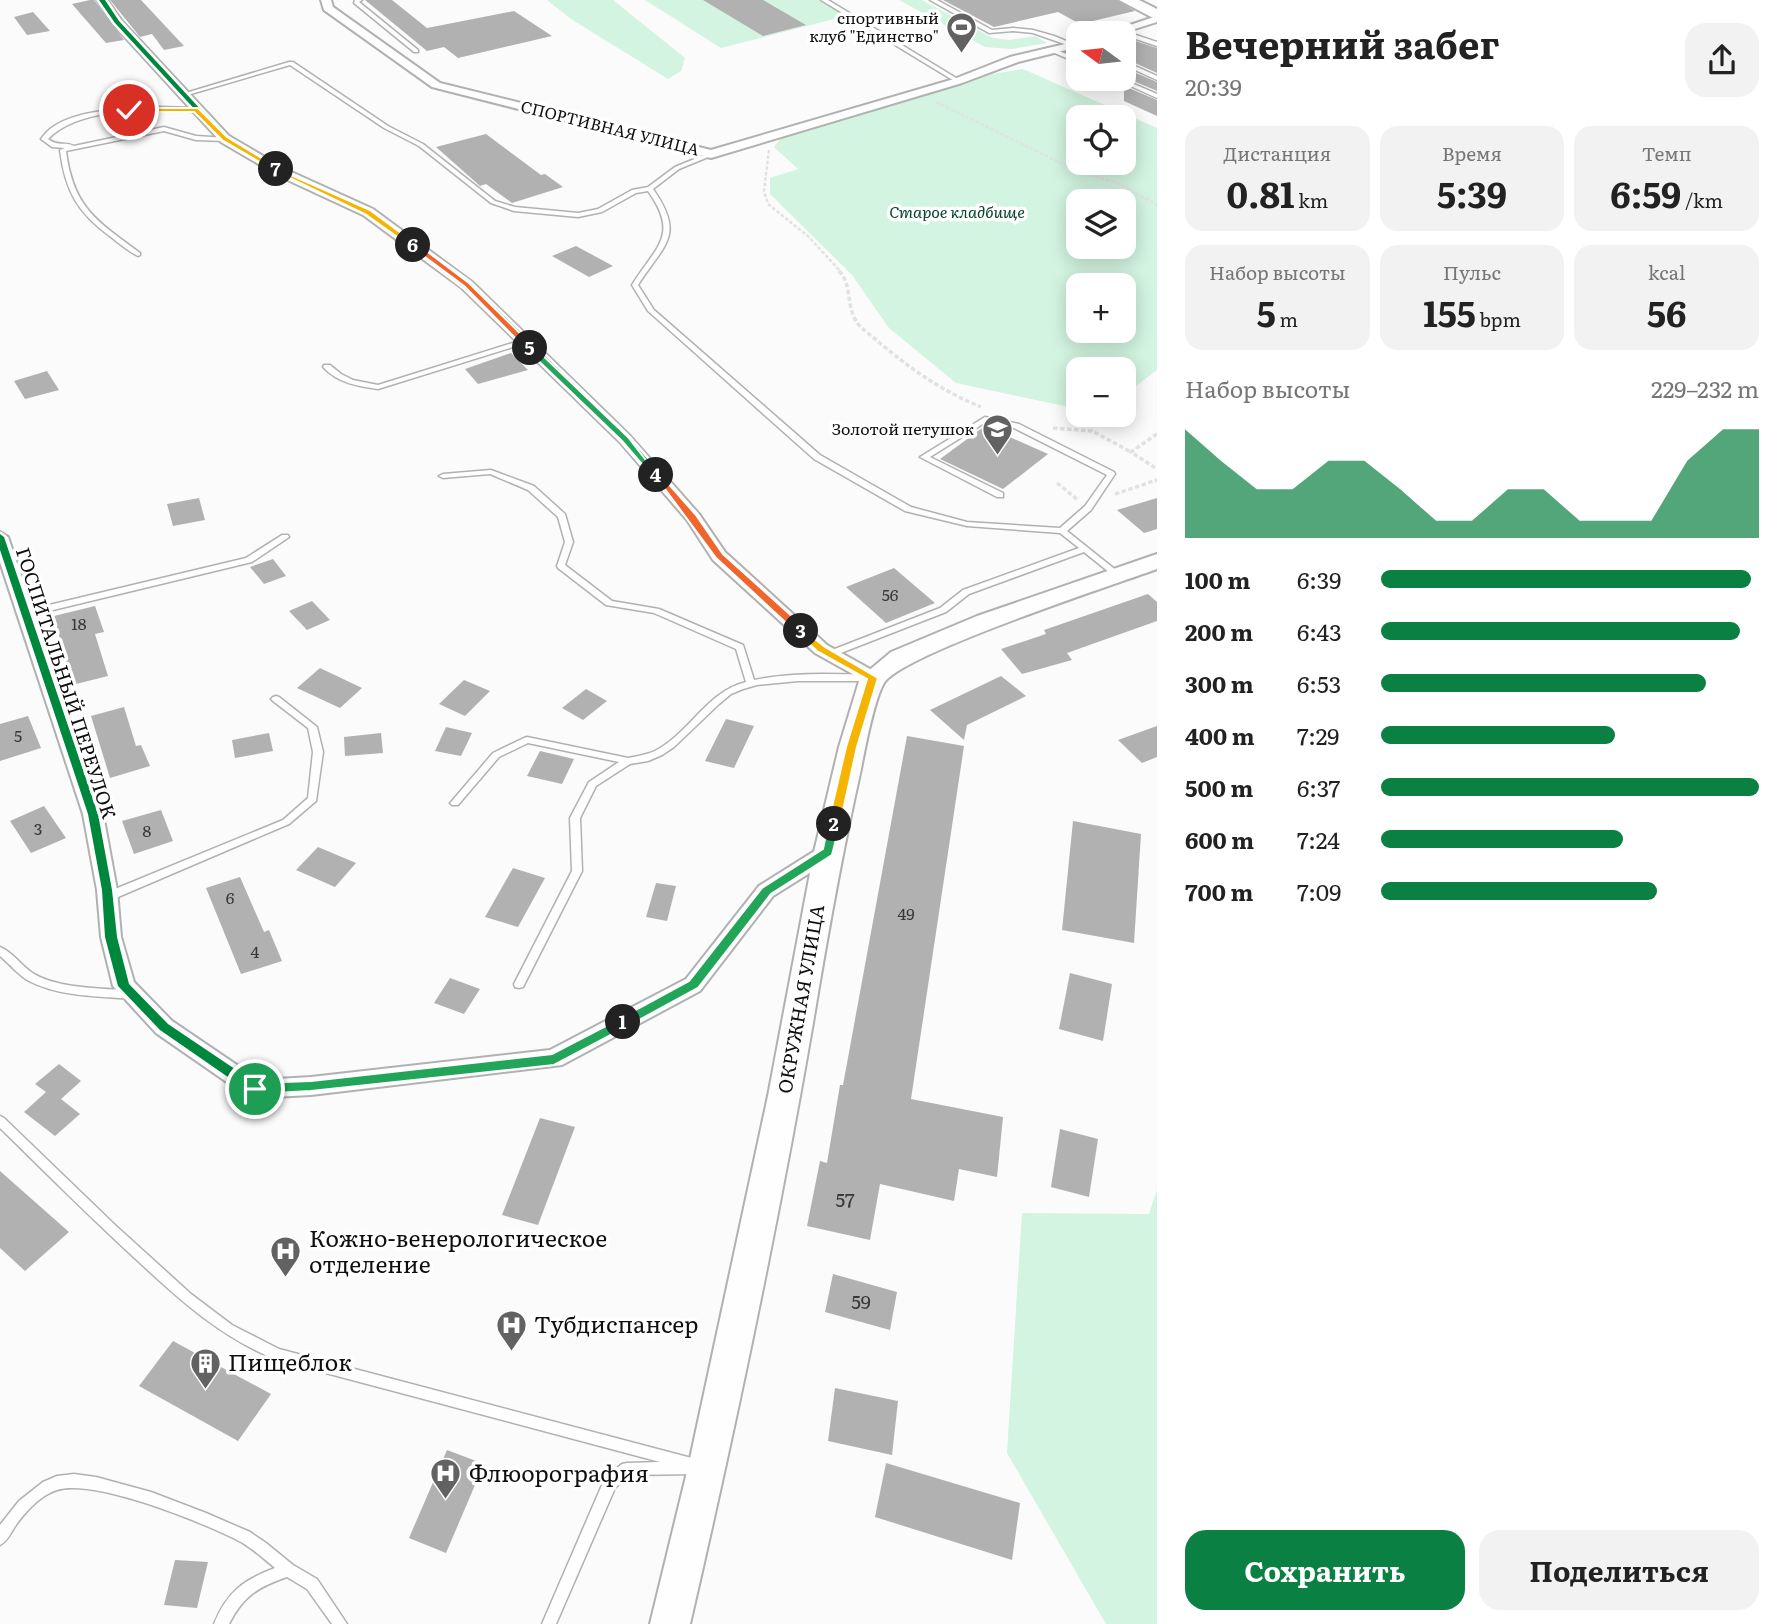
<!DOCTYPE html>
<html lang="ru">
<head>
<meta charset="utf-8">
<style>
  body { margin:0; font-family:Literata,serif; background:#f2f2f2; color:#222; height:100vh; display:flex; flex-direction:column; font-size:26px; white-space:nowrap }
  * { box-sizing:border-box; margin:0 }
  p { font-size:23px; color:#767676 }
  .icon { flex:none; width:38px; height:38px; fill:none; stroke:currentColor; stroke-width:2; stroke-linecap:round; stroke-linejoin:round }
  .map { position:relative; flex:1; overflow:hidden }
  .details { display:flex; flex-direction:column; background:#fff; width:630px }
  .details>* { flex:none }
  .needle { width:46px; rotate:285deg }
  .tools { position:absolute; left:1066px; top:21px; display:grid; gap:14px }
  .tools a { display:grid; place-items:center; width:70px; height:70px; border-radius:14px; background:#fff; box-shadow:0 4px 18px #0003; font-size:35px }
  .pin { position:absolute; display:grid; place-items:center; width:60px; height:60px; color:#fff; margin:-30px; border:4px solid #fff; border-radius:50%; box-shadow:0 2px 7px #0007 }
  .km { position:absolute; width:35px; height:35px; margin:-18px; border-radius:50%; background:#222; color:#fff; font-size:19px; line-height:35px; text-align:center }
  .round { display:grid; place-items:center; flex:none; width:74px; height:74px; border-radius:21px; background:#f2f2f2 }
  .headline { display:flex; align-items:center; justify-content:space-between; height:119px; padding:0 28px }
  h1 { font-size:38px; font-weight:700; line-height:52px }
  .metrics { display:grid; grid-template-columns:repeat(3,1fr); gap:10px; height:119px; padding:7px 28px }
  .metrics div { display:grid; align-content:center; border-radius:18px; background:#f2f2f2; text-align:center }
  .metrics b { font-size:35px; font-weight:700 }
  .metrics small { font-size:19px; font-weight:400 }
  .metrics p { font-size:19px }
  .chart { height:196px; padding:14px 28px }
  .chart p { display:flex; justify-content:space-between }
  .chart svg { width:100%; height:126px; margin-top:7px; fill:#0b8043; opacity:.7 }
  .cta { display:flex; gap:14px; margin-top:auto; padding:14px 28px }
  .cta a { flex:1; height:80px; border-radius:21px; background:#0b8043; color:#fff; font-size:28px; font-weight:700; line-height:80px; text-align:center }
  .cta a+a { background:#f2f2f2; color:#222 }
  ul { padding:0 28px; list-style:none; font-size:23px }
  li { display:grid; grid-template-columns:112px 84px 1fr; align-items:center; height:52px }
  li i { height:18px; border-radius:9px; background:#0b8043 }
  main { display:flex; flex:1; min-height:0 }
  .map>svg:first-child { display:block }
</style>
</head>
<body>
<main>
<div class="map">
<svg width="1157" height="1624" viewBox="0 0 1157 1624">
  <rect width="100%" height="100%" fill="#fbfbfb"/>
  <g fill="#d2f4e0" fill-rule="evenodd">
    <path d="M547,0H613L685,58L681,71L668,79L571,19Z"/>
    <path d="M645,0H818L846,16L721,48Z"/>
    <path d="M899,0H922L993,38L1009,40L1035,36L1047,43L1012,49L985,47Z"/>
    <path d="M1023,69L1157,128V370L1124,395V369H1078V406H1064L956,383L889,328L852,275L770,194V178L798,169L774,147L780,139L816,125L993,74ZM1078,117H1124V163H1078ZM1078,201H1124V247H1078ZM1078,285H1124V331H1078Z"/>
    <path d="M1157,1190V1624H1106L1007,1453L1022,1213L1149,1214Z"/>
  </g>
  <g fill="#b1b1b1">
    <path d="M90,0H94L124,40L106,43L72,4Z"/>
    <path d="M110,0H141L184,46L164,50L152,34L140,37Z"/>
    <path d="M365,0H392L427,28L514,11L552,36L458,58L444,47L427,51Z"/>
    <path d="M703,0H763L806,25L763,36Z"/>
    <path d="M943,0H1117L1135,11L1080,24L1058,12L994,27Z"/>
    <path d="M33,12L50,31L27,35L14,17Z"/>
    <path d="M1129,39L1157,48V73L1124,58V42Z"/>
    <path d="M1124,68L1157,82V91L1124,77Z"/>
    <path d="M1124,86L1157,100V116L1124,101Z"/>
    <path d="M486,134L541,175L545,174L563,187L512,203L486,184L480,186L436,147Z"/>
    <path d="M576,246L613,266L589,277L552,256Z"/>
    <path d="M511,353L528,370L478,384L465,369Z"/>
    <path d="M47,371L59,390L25,399L14,381Z"/>
    <path d="M985,426L1048,454L1003,489L940,459Z"/>
    <path d="M199,498L205,520L173,526L167,504Z"/>
    <path d="M1157,498V529L1144,533L1117,510Z"/>
    <path d="M273,559L286,576L264,584L250,567Z"/>
    <path d="M894,568L935,603L886,623L846,587Z"/>
    <path d="M1148,594L1157,602V621L1067,653L1072,660L1022,674L1001,649L1046,634L1044,630Z"/>
    <path d="M312,601L330,620L307,630L289,611Z"/>
    <path d="M95,606L104,632L95,634L108,676L72,685L54,616Z"/>
    <path d="M320,668L362,688L340,708L297,688Z"/>
    <path d="M1001,676L1026,696L967,725L964,740L930,710Z"/>
    <path d="M464,680L490,691L465,716L439,704Z"/>
    <path d="M586,689L607,701L583,720L562,708Z"/>
    <path d="M124,707L136,746L141,745L150,766L110,778L91,716Z"/>
    <path d="M28,716L41,748L0,761V724Z"/>
    <path d="M726,719L754,726L734,768L705,761Z"/>
    <path d="M1157,726V757L1142,763L1118,740Z"/>
    <path d="M446,727L472,733L461,756L435,751Z"/>
    <path d="M269,733L273,751L235,758L232,740Z"/>
    <path d="M381,733L383,753L345,756L344,737Z"/>
    <path d="M907,736L964,746L911,1099L1003,1117L997,1177L959,1169L954,1201L880,1184L870,1240L807,1226L820,1161L827,1163L840,1085H843Z"/>
    <path d="M540,751L574,759L562,784L527,776Z"/>
    <path d="M44,806L66,838L31,853L10,821Z"/>
    <path d="M161,810L173,841L134,854L122,821Z"/>
    <path d="M1073,821L1141,834L1134,943L1062,930Z"/>
    <path d="M318,847L356,863L335,887L296,870Z"/>
    <path d="M513,868L545,878L518,927L485,917Z"/>
    <path d="M240,877L264,932L269,930L282,961L241,974L206,888Z"/>
    <path d="M656,883L676,886L667,921L646,917Z"/>
    <path d="M1070,973L1112,984L1103,1041L1059,1029Z"/>
    <path d="M450,978L480,989L464,1014L434,1003Z"/>
    <path d="M59,1064L81,1081L61,1099L80,1114L55,1136L24,1112L46,1092L35,1084Z"/>
    <path d="M540,1118L575,1127L538,1225L502,1215Z"/>
    <path d="M1060,1129L1098,1139L1089,1197L1051,1187Z"/>
    <path d="M0,1171L69,1232L25,1271L0,1248Z"/>
    <path d="M833,1274L897,1292L890,1330L825,1312Z"/>
    <path d="M173,1341L271,1394L238,1441L139,1386Z"/>
    <path d="M835,1388L898,1401L892,1455L828,1441Z"/>
    <path d="M447,1450L484,1464L446,1553L409,1538Z"/>
    <path d="M886,1463L1020,1503L1012,1560L875,1517Z"/>
    <path d="M175,1560L208,1562L197,1608L164,1605Z"/>
  </g>
  <g fill="none" stroke-linecap="round" stroke-linejoin="round">
    <defs>
      <g id="lane">
        <path d="M355,0H362L359,2L418,50V52H414L354,3Z"/>
        <path d="M821,0H828L961,81L956,82Z"/>
        <path d="M930,0H937L992,30L1013,28L1033,30L1054,36L1076,45L1073,47L1033,33L1013,31L989,33Z"/>
        <path d="M1118,29L1157,42V46L1124,35V33L1116,32L1115,31Z"/>
        <path d="M1052,48L1078,59V63L1050,51L1049,50Z"/>
        <path d="M1124,61L1157,76V80L1124,65Z"/>
        <path d="M289,62H293L388,126L423,144L495,201L515,207L578,213L598,209L632,190L648,187L675,167L709,153H713V155L679,169L653,189C686,236 664,244 638,285L654,310L820,455L911,507L967,522L1060,528L1085,506L1107,475L1014,428L986,422L930,457L1003,493V497H997L920,457L985,417L1019,424L1114,472L1115,474L1091,510L1067,531L1122,575L1118,578L1115,577L1084,552L969,594L946,612L833,656H827L826,654L827,652L940,608L963,590L1079,548L1060,533L967,526L905,511L814,459L648,311L632,285C656,246 680,236 648,191L636,193L602,212L578,217L514,211L491,203L419,146L384,128L290,65L184,96L179,95Z"/>
        <path d="M1115,79H1122L1157,94V98Z"/>
        <path d="M160,107L195,108L198,110L195,112C151,110 80,106 48,139C59,147 64,141 74,146L164,127L196,136L227,138V140L225,141L196,140L164,131L66,151C73,208 97,221 140,253V255L138,256C128,251 120,244 111,237C78,213 65,191 60,150L65,148L52,147L41,139C44,135 48,130 53,127C78,109 130,108 160,107Z"/>
        <path d="M522,340H528L529,342L378,389C357,386 338,383 323,367L324,365H330L341,374L353,380L378,385Z"/>
        <path d="M491,470L534,486L565,514L573,542L565,565L612,601L659,609L743,645L754,680C793,672 833,674 872,675L876,678L872,681H798L757,685L743,689L731,694L719,704L674,747L662,755L648,761L630,764L596,786L580,818L582,871L523,987L519,988L515,987L514,984L572,871L570,818L589,782L619,762L528,743L499,757L458,805H452L450,803L452,801L493,753L524,738L527,737L628,758C637,756 646,755 655,751C690,733 706,692 746,682L736,649L654,613L606,605L558,568L557,566L565,542L558,517L528,490L490,474L443,478L439,476L443,474Z"/>
        <path d="M282,535H288L289,537L252,562L24,617L20,614L24,611L246,558Z"/>
        <path d="M276,696L279,697L317,727L323,752L316,801L289,824L111,900H103L102,897L103,894L283,820L308,798L313,752L308,728L273,701L271,699L273,697Z"/>
        <path d="M0,947C14,953 21,966 34,974C60,989 103,988 132,991L136,992L137,995L136,998L132,999C99,996 60,997 29,981C18,975 10,964 0,956Z"/>
        <path d="M0,1116L4,1118L115,1225L191,1294L232,1325L279,1349L699,1460L704,1461L706,1466L704,1471L696,1474L629,1475L615,1488L556,1624H542L605,1478L622,1464L627,1463L660,1462L277,1360C222,1338 181,1301 139,1262C91,1218 46,1173 0,1128Z"/>
        <path d="M74,1474L96,1477L151,1492L206,1513L250,1532L266,1543L293,1565L317,1579L347,1624H332L307,1589L287,1577C258,1587 243,1596 229,1624H214C227,1592 243,1580 275,1568C264,1559 253,1549 241,1542C205,1523 94,1478 57,1490C41,1495 26,1511 16,1525C11,1532 8,1541 0,1545V1525L19,1501L43,1482L57,1476Z"/>
      </g>
      <g id="street">
        <path d="M97,0H107L121,20L229,136L287,170L373,209L472,282L630,436L699,514L725,552L827,645L879,674L882,678L879,682H867L815,653L713,560L687,520L620,442L462,288L363,215L279,176L221,142L113,24Z"/>
        <path d="M321,0H331L333,7L440,83L711,150L954,79L1010,57L1078,41V47L1018,62L962,83L711,158L432,87L324,10Z"/>
        <path d="M1157,16V22L1122,33H1106Z"/>
        <path d="M0,532L8,537L103,814L117,890L121,937L134,982L172,1021L259,1080L311,1077L550,1050L686,979L759,886L821,847H835L838,852L835,857L773,896L700,991L562,1065L311,1095L255,1098L247,1096L156,1033L113,986L101,937L97,890L83,814L0,562Z"/>
      </g>
      <g id="secondary">
        <path d="M1119,0H1139L1157,9V20Z"/>
        <path d="M1157,554V569C1113,585 902,654 884,683C874,700 865,748 861,769C842,853 827,938 813,1023C778,1225 736,1425 690,1624H650L688,1468L768,1096L814,852L839,747L860,678L891,652L977,616Z"/>
      </g>
    </defs>
    <use href="#lane" stroke="#b1b1b1" stroke-width="3"/>
    <use href="#street" stroke="#b1b1b1" stroke-width="4"/>
    <use href="#secondary" stroke="#b1b1b1" stroke-width="4"/>
    <g stroke="#e2e2e3" stroke-width="2.5" stroke-dasharray="3.5 2" stroke-linecap="butt">
      <path d="M936,102L1077,171L1117,183L1157,205"/>
      <path d="M769,150L764,191L768,204L809,237L841,272"/>
    </g>
    <g stroke="#e2e2e3" stroke-width="3.5" stroke-dasharray="4.5 2.5" stroke-linecap="butt">
      <path d="M839,271C852,284 846,304 856,321C861,329 872,336 880,343C912,370 942,391 981,407"/>
      <path d="M1053,428L1092,431L1131,452"/>
      <path d="M1157,434L1131,452L1157,469"/>
      <path d="M1057,483L1078,500"/>
      <path d="M1115,494L1157,480"/>
    </g>
    <use href="#lane" fill="#fefefe" fill-rule="evenodd"/>
    <use href="#street" fill="#fefefe" fill-rule="evenodd"/>
    <use href="#secondary" fill="#fefefe" fill-rule="evenodd"/>
    <defs>
      <g id="cycleway">
        <path d="M99,0H105L119,21L227,138L285,172L370,211L470,283L628,437L696,515L722,554L824,647L876,676L878,678L876,680H870L818,651L716,558L690,519L622,441L464,287L366,213L281,174L223,140L115,23Z"/>
        <path d="M0,534L4,537L98,814L112,890L117,937L129,984L168,1024L257,1084L311,1081L552,1054L689,982L762,888L824,849H832L833,852L832,855L770,894L697,988L558,1062L311,1091L255,1094L251,1093L160,1030L118,986L105,937L102,890L88,814L0,550Z"/>
      </g>
    </defs>
    <use href="#cycleway" stroke="#fff" stroke-width="5"/>
    <use href="#cycleway" fill="#00873e" fill-rule="evenodd"/>
  </g>
  <path fill="#22a559" stroke="#fff" stroke-width="2" d="M623,1017L628,1019V1026L554,1065L311,1091L255,1094L248,1089L255,1083L311,1081L552,1054Z"/>
  <path fill="#22a559" stroke="#fff" stroke-width="2" d="M834,820L840,824L832,855L771,894L698,988L628,1026H619V1019L689,981L762,888L823,849L828,824Z"/>
  <path fill="#f5b400" stroke="#fff" stroke-width="2" d="M801,628L825,647L878,678L857,747L840,824L834,828L828,824L846,747L867,679L817,651L797,633L796,631Z"/>
  <path fill="#f0652b" stroke="#fff" stroke-width="2" d="M653,473H659L696,515L723,554L805,628V633H797L716,558Z"/>
  <path fill="#22a559" stroke="#fff" stroke-width="2" d="M527,346H533L628,437L659,477H653L622,441L527,350Z"/>
  <path fill="#f0652b" stroke="#fff" stroke-width="2" d="M410,243H416L469,283L533,346V350H527L464,286L410,246Z"/>
  <path fill="#f5b400" stroke="#fff" stroke-width="2" d="M273,167L370,210L417,245L410,246L365,214L273,170Z"/>
  <path fill="#f5b400" stroke="#fff" stroke-width="2" d="M129,108H198L227,137L280,169L273,170L222,140L194,112H127Z"/>
  <defs>
    <symbol id="stadium-pin" viewBox="-11 -11 22 30"><path d="M0 17L-7.5 6A9.5 9.5 0 1 1 7.5 6Z" fill="#626262" stroke="#fff"/><path d="M0-5a6.5 5 0 1 0 0 10a6.5 5 0 1 0 0-10ZM-3.5-1.8h7v3.6h-7Z" fill="#fff"/></symbol>
    <symbol id="school-pin" viewBox="-11 -11 22 30"><path d="M0 17L-7.5 6A9.5 9.5 0 1 1 7.5 6Z" fill="#626262" stroke="#fff"/><path d="M0-5L7-2L0 1L-7-2ZM-4 1L0 2.5L4 1V4Q0 6-4 4Z" fill="#fff"/></symbol>
    <symbol id="hospital-pin" viewBox="-11 -11 22 30"><path d="M0 17L-7.5 6A9.5 9.5 0 1 1 7.5 6Z" fill="#626262" stroke="#fff"/><path d="M-5-5h3v3.5h4V-5h3V5h-3V1.5h-4V5h-3Z" fill="#fff"/></symbol>
    <symbol id="building-pin" viewBox="-11 -11 22 30"><path d="M0 17L-7.5 6A9.5 9.5 0 1 1 7.5 6Z" fill="#626262" stroke="#fff"/><path d="M-4-6H4V6H1V3H-1V6H-4ZM-2.5-4.3h1.7v1.8h-1.7ZM.8-4.3h1.7v1.8H.8ZM-2.5-1h1.7V.8h-1.7ZM.8-1h1.7V.8H.8Z" fill="#fff"/></symbol>
  </defs>
  <g fill-rule="evenodd">
    <use href="#stadium-pin" x="944" y="10" width="35" height="47"/>
    <use href="#school-pin" x="980" y="412" width="35" height="47"/>
    <use href="#hospital-pin" x="268" y="1234" width="35" height="47"/>
    <use href="#hospital-pin" x="494" y="1308" width="35" height="47"/>
    <use href="#building-pin" x="188" y="1346" width="35" height="47"/>
    <use href="#hospital-pin" x="428" y="1456" width="35" height="47"/>
  </g>
  <g text-anchor="middle" stroke-width="7" stroke-linejoin="round" paint-order="stroke">
    <g font-size="16" fill="#0f0f10" stroke="#fff" text-anchor="end">
      <text x="939" y="24">спортивный<tspan x="939" dy="18">клуб "Единство"</tspan></text>
      <text x="974" y="435">Золотой петушок</text>
    </g>
    <g font-size="16" fill="#0f0f10" stroke="#fff">
      <text transform="translate(610 128) rotate(14)" y="6">СПОРТИВНАЯ УЛИЦА</text>
    </g>
    <g font-size="16" font-style="italic" fill="#07452a" stroke="#fff">
      <text x="957" y="218">Старое кладбище</text>
    </g>
    <g font-size="16" fill="#383838">
      <text x="890" y="601">56</text>
      <text x="79" y="630">18</text>
      <text x="18" y="742">5</text>
      <text x="38" y="835">3</text>
      <text x="147" y="837">8</text>
      <text x="230" y="904">6</text>
      <text x="906" y="920">49</text>
      <text x="255" y="958">4</text>
    </g>
    <g font-size="19" fill="#0f0f10" stroke="#fff">
      <text transform="translate(66 683) rotate(72)" y="7">ГОСПИТАЛЬНЫЙ ПЕРЕУЛОК</text>
      <text transform="translate(801 999) rotate(-80)" y="7">ОКРУЖНАЯ УЛИЦА</text>
    </g>
    <g font-size="19" fill="#383838">
      <text x="845" y="1207">57</text>
      <text x="861" y="1309">59</text>
    </g>
    <g font-size="23" fill="#0f0f10" stroke="#fff" text-anchor="start">
      <text x="309" y="1247">Кожно-венерологическое<tspan x="309" dy="26">отделение</tspan></text>
      <text x="534" y="1333">Тубдиспансер</text>
      <text x="228" y="1371">Пищеблок</text>
      <text x="469" y="1482">Флюорография</text>
    </g>
  </g>
</svg>
<div class="tools">
<a><svg class="needle" viewBox="-14 -14 28 28"><path d="M0-13l5 13h-10z" fill="#e53935"/><path d="M0 13l5-13h-10z" fill="#767676"/></svg></a>
<a><svg class="icon" aria-label="locate" viewBox="0 0 24 24"><circle cx="12" cy="12" r="6"/><path d="M12 2v4M12 18v4M2 12h4M18 12h4"/></svg></a>
<a><svg class="icon" aria-label="layers" viewBox="0 0 24 24"><path d="M12 4l9 5-9 5-9-5zM3 14l9 5 9-5"/></svg></a>
<a>+</a>
<a>−</a>
</div>
<div class="pin" style="left:255px;top:1089px;background:#1e9e55"><svg class="icon" aria-label="arrive" viewBox="0 0 24 24"><path d="M6 21V4h12l-3 4 3 4H6"/></svg></div>
<div class="pin" style="left:129px;top:110px;background:#d93025"><svg class="icon" aria-label="check" viewBox="0 0 24 24"><path d="M5 12l5 5 9-10"/></svg></div>
<b class="km" style="left:623px;top:1022px">1</b>
<b class="km" style="left:834px;top:824px">2</b>
<b class="km" style="left:801px;top:631px">3</b>
<b class="km" style="left:656px;top:475px">4</b>
<b class="km" style="left:530px;top:348px">5</b>
<b class="km" style="left:413px;top:245px">6</b>
<b class="km" style="left:276px;top:169px">7</b>
</div>
<section class="details">
<div class="headline"><div><h1>Вечерний забег</h1><p>20:39</p></div><a class="round"><svg class="icon" aria-label="share" viewBox="0 0 24 24"><path d="M12 15V3M7 8l5-5 5 5M5 13v7h14v-7"/></svg></a></div>
<div class="metrics">
<div><p>Дистанция</p><b>0.81<small> km</small></b></div>
<div><p>Время</p><b>5:39</b></div>
<div><p>Темп</p><b>6:59<small> /km</small></b></div>
</div>
<div class="metrics">
<div><p>Набор высоты</p><b>5<small> m</small></b></div>
<div><p>Пульс</p><b>155<small> bpm</small></b></div>
<div><p>kcal</p><b>56</b></div>
</div>
<div class="chart"><p><span>Набор высоты</span>229–232 m</p>
<svg viewBox="0 0 160 44" preserveAspectRatio="none"><path d="M0 44V6L10 17L20 27L30 27L40 17L50 17L60 27L70 38L80 38L90 27L100 27L110 38L120 38L130 38L140 17L150 6L160 6V44z"/></svg>
</div>
<ul>
<li><b>100 m</b>6:39<i style="width:98%"></i></li>
<li><b>200 m</b>6:43<i style="width:95%"></i></li>
<li><b>300 m</b>6:53<i style="width:86%"></i></li>
<li><b>400 m</b>7:29<i style="width:62%"></i></li>
<li><b>500 m</b>6:37<i style="width:100%"></i></li>
<li><b>600 m</b>7:24<i style="width:64%"></i></li>
<li><b>700 m</b>7:09<i style="width:73%"></i></li>
</ul>
<div class="cta"><a>Сохранить</a><a>Поделиться</a></div>
</section>
</main>
</body>
</html>
